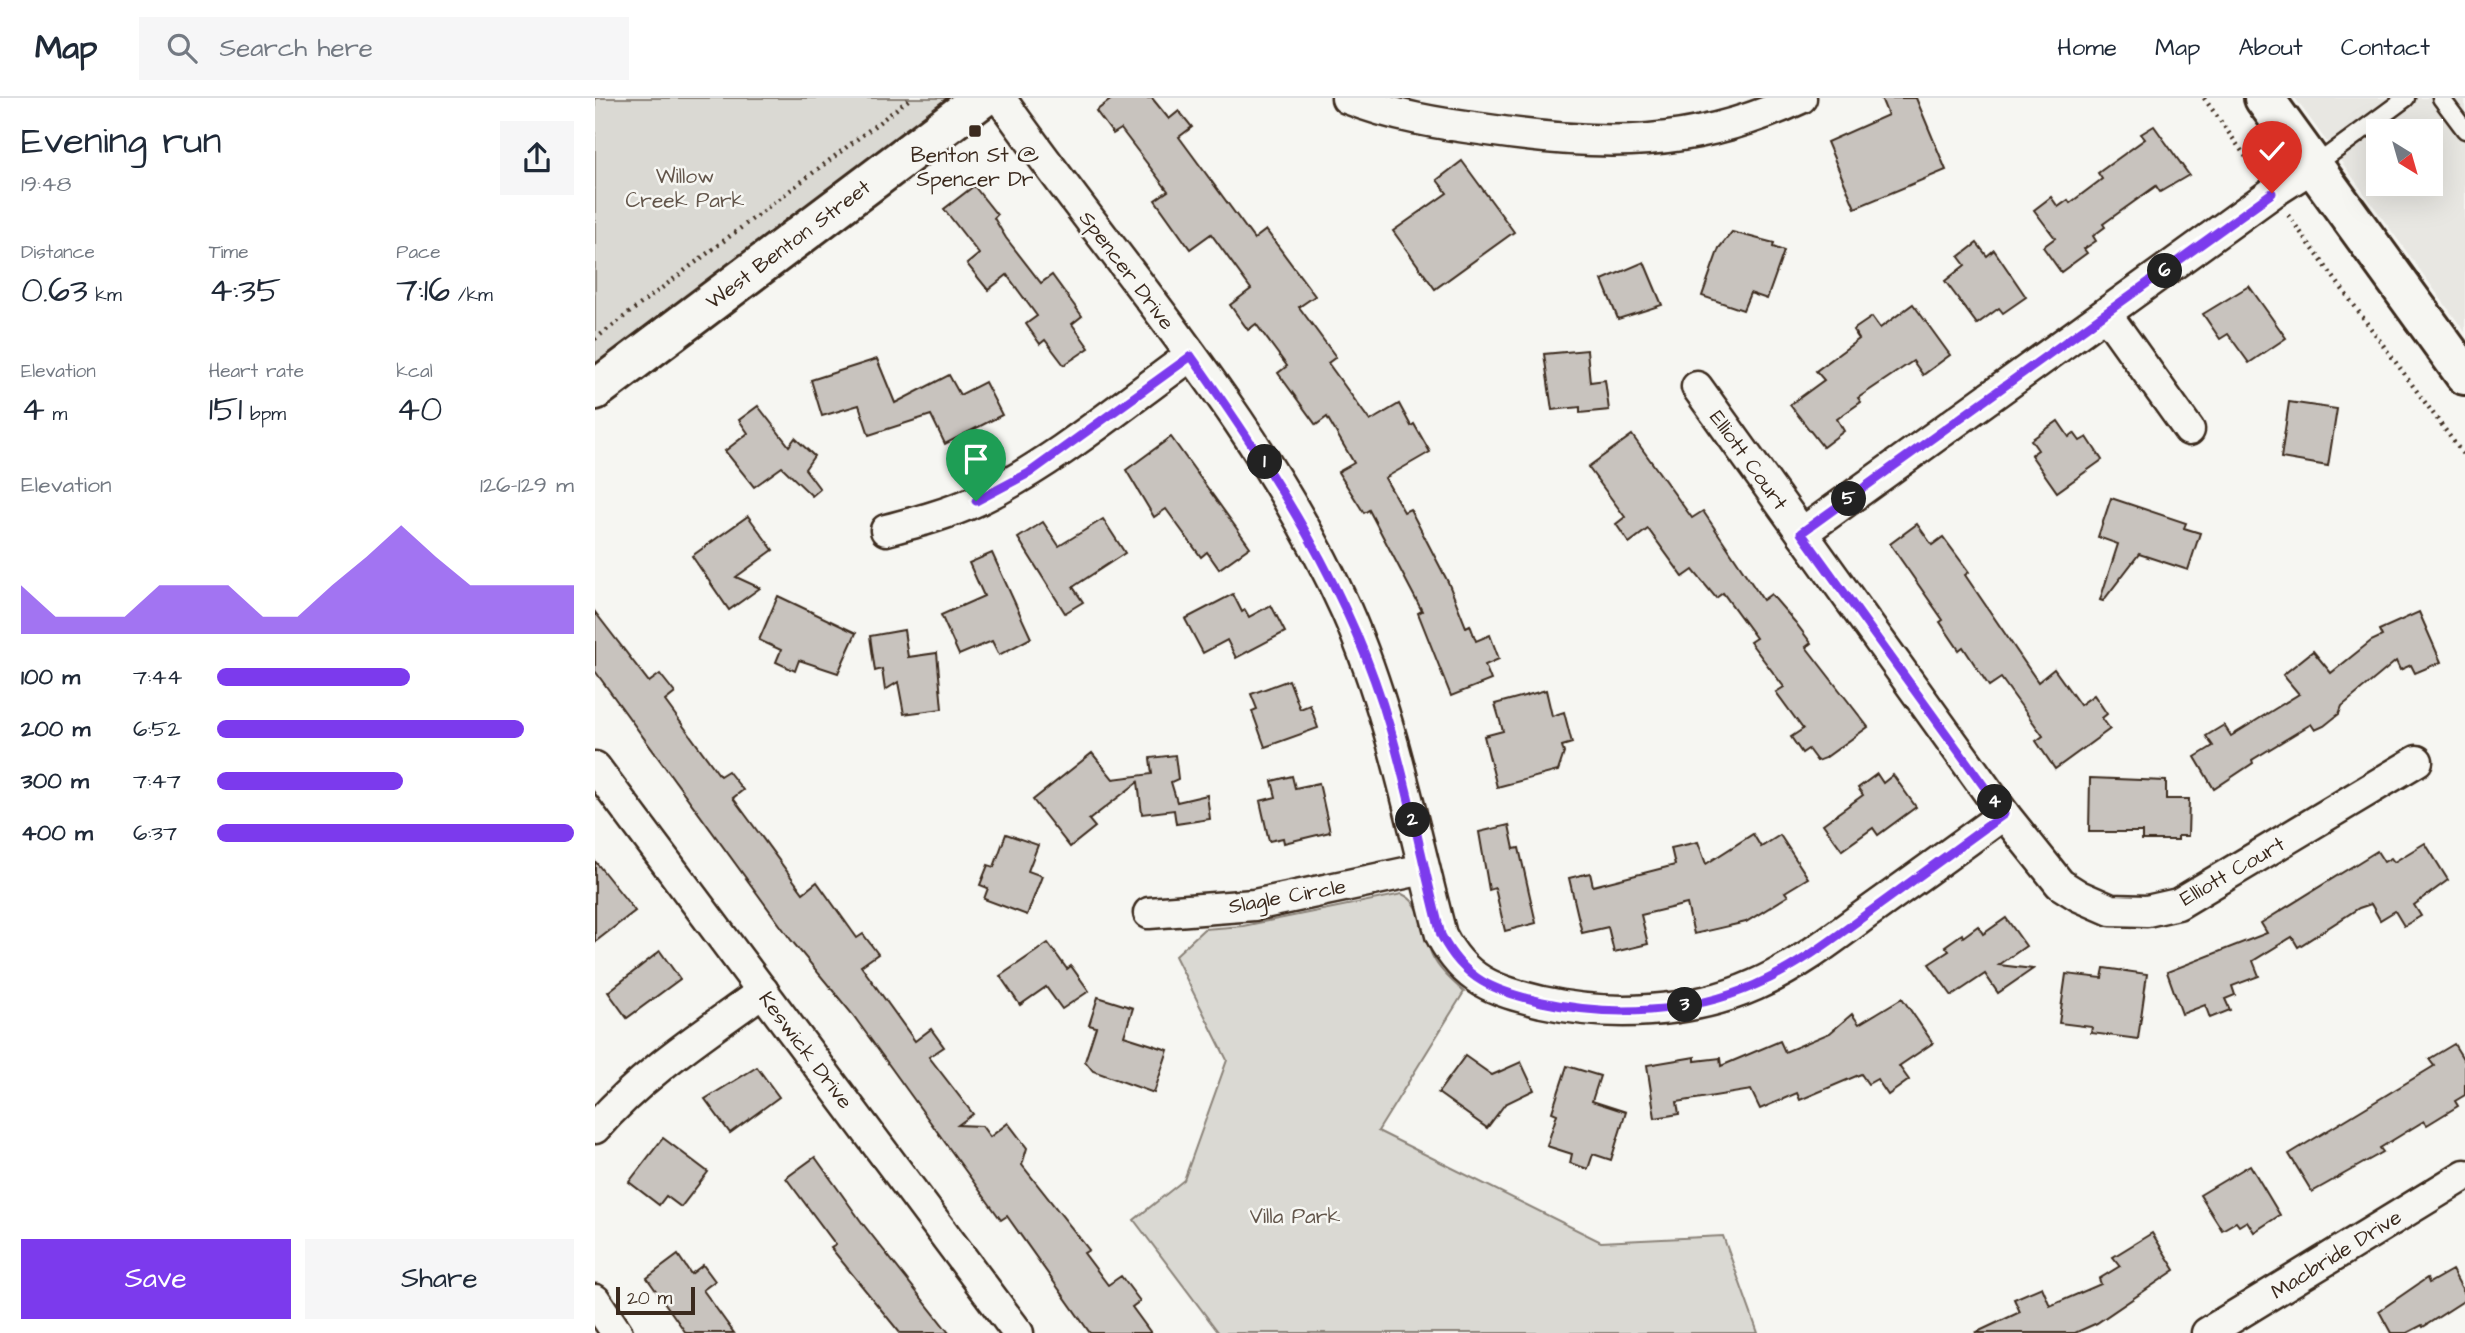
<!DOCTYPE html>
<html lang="en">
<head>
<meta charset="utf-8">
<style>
  body { margin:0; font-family:"Architects Daughter",sans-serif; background:#f6f6f7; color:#1f2937; height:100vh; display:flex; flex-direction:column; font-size:26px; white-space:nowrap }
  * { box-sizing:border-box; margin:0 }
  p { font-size:23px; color:#747a83 }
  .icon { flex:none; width:38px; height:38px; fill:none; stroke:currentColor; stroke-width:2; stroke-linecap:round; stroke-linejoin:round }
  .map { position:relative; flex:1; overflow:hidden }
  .panel { display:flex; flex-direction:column; background:#fff; width:595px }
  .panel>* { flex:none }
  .needle { width:46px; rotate:143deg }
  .fabs { position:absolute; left:1771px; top:21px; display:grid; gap:14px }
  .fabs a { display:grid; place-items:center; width:77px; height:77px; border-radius:0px; background:#fff; box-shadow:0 7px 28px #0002; font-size:35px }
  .scale { position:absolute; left:21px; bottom:18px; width:79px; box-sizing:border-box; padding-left:7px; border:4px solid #3b2a1e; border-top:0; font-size:19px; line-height:24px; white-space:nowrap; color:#3b2a1e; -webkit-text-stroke:5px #f6f6f2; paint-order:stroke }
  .pin { position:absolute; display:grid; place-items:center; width:60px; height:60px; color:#fff; margin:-72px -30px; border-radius:50% 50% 50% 0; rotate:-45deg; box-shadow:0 0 7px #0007 }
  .pin .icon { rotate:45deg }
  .km { position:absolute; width:35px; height:35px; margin:-18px; border-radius:50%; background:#222; color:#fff; font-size:19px; line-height:35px; text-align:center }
  .round { display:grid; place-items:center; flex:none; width:74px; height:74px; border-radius:0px; background:#f6f6f7 }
  .summary { display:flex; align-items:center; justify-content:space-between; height:119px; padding:0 21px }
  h1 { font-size:38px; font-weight:600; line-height:52px }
  .stats { display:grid; grid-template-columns:repeat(3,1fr); gap:10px; height:119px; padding:7px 21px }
  .stats div { display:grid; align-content:center }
  .stats b { font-size:35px; font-weight:600 }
  .stats small { font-size:19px; font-weight:400 }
  .stats p { font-size:19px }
  .chart { height:196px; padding:14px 21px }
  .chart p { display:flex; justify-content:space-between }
  .chart svg { width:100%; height:126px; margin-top:7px; fill:#7c3aed; opacity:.7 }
  .button { display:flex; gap:14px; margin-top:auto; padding:14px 21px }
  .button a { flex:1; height:80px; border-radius:0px; background:#7c3aed; color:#fff; font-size:28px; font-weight:600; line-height:80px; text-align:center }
  .button a+a { background:#f6f6f7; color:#1f2937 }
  ul { padding:0 21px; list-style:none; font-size:23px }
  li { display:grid; grid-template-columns:112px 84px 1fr; align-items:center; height:52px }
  li i { height:18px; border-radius:9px; background:#7c3aed }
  header { display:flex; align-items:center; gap:42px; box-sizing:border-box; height:98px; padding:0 35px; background:#fff; border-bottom:2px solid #e0e1e3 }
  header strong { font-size:33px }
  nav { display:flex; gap:38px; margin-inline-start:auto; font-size:24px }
  .search { width:490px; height:63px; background:#f6f6f7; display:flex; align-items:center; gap:18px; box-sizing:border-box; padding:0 24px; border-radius:0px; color:#747a83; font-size:26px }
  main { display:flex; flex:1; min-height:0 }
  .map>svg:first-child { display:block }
</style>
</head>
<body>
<header>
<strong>Map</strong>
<div class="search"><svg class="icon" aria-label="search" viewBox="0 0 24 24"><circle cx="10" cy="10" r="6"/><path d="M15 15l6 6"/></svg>Search here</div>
<nav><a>Home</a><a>Map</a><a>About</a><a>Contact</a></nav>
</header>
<main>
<section class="panel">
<div class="summary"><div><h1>Evening run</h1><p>19:48</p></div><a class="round"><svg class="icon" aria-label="share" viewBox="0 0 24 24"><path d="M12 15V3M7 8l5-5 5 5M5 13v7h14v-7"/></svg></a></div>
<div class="stats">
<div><p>Distance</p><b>0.63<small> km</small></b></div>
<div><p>Time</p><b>4:35</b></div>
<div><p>Pace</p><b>7:16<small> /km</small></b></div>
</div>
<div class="stats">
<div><p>Elevation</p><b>4<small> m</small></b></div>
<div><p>Heart rate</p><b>151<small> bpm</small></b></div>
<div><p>kcal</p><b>40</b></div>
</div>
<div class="chart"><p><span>Elevation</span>126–129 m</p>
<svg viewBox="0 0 160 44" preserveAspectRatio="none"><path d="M0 44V27L10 38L20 38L30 38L40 27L50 27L60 27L70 38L80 38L90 27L100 17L110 6L120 17L130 27L140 27L150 27L160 27V44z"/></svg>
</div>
<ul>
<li><b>100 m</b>7:44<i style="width:54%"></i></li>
<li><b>200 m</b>6:52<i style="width:86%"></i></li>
<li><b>300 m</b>7:47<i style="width:52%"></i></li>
<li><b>400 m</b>6:37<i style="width:100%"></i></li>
</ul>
<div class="button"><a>Save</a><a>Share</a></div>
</section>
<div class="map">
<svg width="1870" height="1235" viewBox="0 0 1870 1235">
  <rect width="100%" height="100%" fill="#f6f6f2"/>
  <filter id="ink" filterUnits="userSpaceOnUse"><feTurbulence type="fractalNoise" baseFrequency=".0143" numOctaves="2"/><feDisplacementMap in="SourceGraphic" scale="14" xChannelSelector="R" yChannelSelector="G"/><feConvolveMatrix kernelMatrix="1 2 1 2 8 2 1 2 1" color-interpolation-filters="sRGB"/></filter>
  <g filter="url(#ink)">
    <path fill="#e8e7e2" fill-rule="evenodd" d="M1700,0H1870V234ZM1783,33H1836V86H1783Z"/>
    <g fill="#dad9d3" stroke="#8a8278" stroke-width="2">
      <path d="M0,0H356L0,271Z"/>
      <path d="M807,796C830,806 827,836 837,857C844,872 857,883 869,894L783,1033L1006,1144L1128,1138L1163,1235H624L539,1122L589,1082L632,962L580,858L609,831L648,828Z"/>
    </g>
    <g fill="#c8c3be" stroke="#3b2a1e" stroke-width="2">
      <path d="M518,0H557L574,21L584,13L597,29L584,39L659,141L671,132L720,198L704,209L741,259L733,265L775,323L804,306L816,328L819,326L835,354L790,380L809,414L815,411L853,484L871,529L875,527L881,543L895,537L904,561L890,567L896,582L856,598L823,515L827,513L774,412L769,415L743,374L759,365L732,319L721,327L683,275L692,268L661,226L653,232L635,207L656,191L616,136L595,151L560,102L573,93L526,31L518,36L501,13Z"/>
      <path d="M1286,0H1321L1351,72L1260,110L1232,44L1293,17Z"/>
      <path d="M1559,28L1594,77L1565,94L1561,88L1508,126L1510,129L1498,138L1501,143L1489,151L1492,155L1466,174L1448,149L1460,140L1439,112L1456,99L1463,109L1473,102L1475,105L1507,81L1503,75L1550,41L1546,36Z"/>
      <path d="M867,63L919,134L840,191L798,133L852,95L842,82Z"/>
      <path d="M379,88L402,117L399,120L411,140L446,185L457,177L487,218L477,226L494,250L469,267L450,242L445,246L431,226L442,218L412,177L393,192L372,166L384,156L349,111Z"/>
      <path d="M1137,134L1179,145L1178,149L1189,153L1172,201L1155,195L1148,212L1107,198L1124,150Z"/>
      <path d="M1382,145L1392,158L1399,152L1431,199L1408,215L1404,210L1382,226L1350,183L1370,167L1364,159Z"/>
      <path d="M1049,164L1067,207L1023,221L1007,182Z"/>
      <path d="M1654,188L1691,240L1654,265L1633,236L1625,241L1608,216Z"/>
      <path d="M1318,206L1355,257L1328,277L1318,263L1263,300L1266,304L1242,321L1249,333L1228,349L1195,307L1229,282L1221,273L1264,241L1258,232L1277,219L1285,230Z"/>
      <path d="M992,252L995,284L1010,282L1014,312L985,315V309L957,312L949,256Z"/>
      <path d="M282,261L300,305L354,277L365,297L390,284L407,317L350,346L336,317L274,337L264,307L227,318L216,282Z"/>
      <path d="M1694,304L1742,311L1733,368L1686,360Z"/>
      <path d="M163,308L194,348L200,340L219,358L210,371L225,391L217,398L187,369L159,389L130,353L153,335L144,322Z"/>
      <path d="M1463,323L1474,339L1479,335L1485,343L1492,339L1507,362L1462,394L1436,357L1443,352L1436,342Z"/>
      <path d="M1037,337L1097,420L1108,413L1168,502L1176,496L1200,524L1216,545L1211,549L1273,629L1230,660L1222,663L1213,651L1207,655L1196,639L1208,631L1181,594L1189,589L1155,544L1161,540L1128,495L1121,500L1098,472L1088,479L1053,431L1034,445L1021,426L1030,419L993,369Z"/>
      <path d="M576,339L655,449L624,471L612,454L606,459L571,411L559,419L531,372Z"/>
      <path d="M1516,400L1591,425L1589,430L1605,435L1593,472L1544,456L1508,503L1505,502L1523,446L1503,439Z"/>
      <path d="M153,418L178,452L141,479L165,490L134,512L97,458Z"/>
      <path d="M508,421L530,455L478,489L488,504L470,515L423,440L448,424L464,448Z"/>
      <path d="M1322,426L1337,447L1348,439L1374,474L1370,477L1443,584L1459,571L1485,607L1499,597L1512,616L1507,620L1515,631L1460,671L1441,643L1448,638L1406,580L1394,588L1368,549L1364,552L1345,524L1348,522L1295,446Z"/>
      <path d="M397,455L436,540L404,557L397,543L364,557L346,517L389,498L374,465Z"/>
      <path d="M638,496L647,514L650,512L654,519L676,507L690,534L641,560L632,542L608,555L590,521Z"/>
      <path d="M183,498L261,535L243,575L204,562L200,573L181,564L186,552L164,542Z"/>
      <path d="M0,514L54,584L65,576L80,595L70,603L125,678L133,673L148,692L138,700L208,795L222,784L262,840L268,836L283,856L266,868L320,943L336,931L349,949L334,959L378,1016L363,1027L387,1028L395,1039L413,1025L432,1050L427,1067L494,1152L489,1155L513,1187L526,1178L545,1203L537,1209L556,1235H495L412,1118L406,1122L258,917L196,842L0,573Z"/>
      <path d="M1824,514L1846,564L1820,575L1816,567L1805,572L1801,563L1747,608L1744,616L1729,628L1720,632L1716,626L1657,662L1658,665L1619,691L1600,659L1618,648L1611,638L1629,627L1636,638L1704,596L1688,577L1718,553L1736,575L1776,543L1787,538L1784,532Z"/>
      <path d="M309,532L313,559L342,555L347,611L309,616L303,584L290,592L287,571L280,573L275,538Z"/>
      <path d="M694,582L705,611L715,607L723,630L670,649L657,613L662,611L656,596Z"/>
      <path d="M951,592L957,618L969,614L977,645L967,648L969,655L963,673L902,689L889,638L908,633L900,606Z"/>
      <path d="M497,655L518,681L557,676L555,660L580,657L583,681L576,684L582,704L612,697L615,721L581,726L579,712L547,716L543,684L494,722L500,729L475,749L438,702Z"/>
      <path d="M1282,676L1288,685L1298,677L1321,709L1283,737L1278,730L1247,752L1228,726L1268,697L1263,690Z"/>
      <path d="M697,678L700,690L724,685L735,734L689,745L688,740L674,743L665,703L681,699L677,683Z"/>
      <path d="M1495,680L1571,683V701H1594L1593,738H1583V742H1547V734H1494Z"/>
      <path d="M914,727L919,751L924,750L941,825L910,833L900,790L894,792L884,734Z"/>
      <path d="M411,736L443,747L433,773L447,778L432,817L389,801L393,790L385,787L393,767L399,769Z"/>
      <path d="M1158,736L1166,749L1185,737L1213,780L1190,794L1193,798L1151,824L1099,836L1092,806L1046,817L1053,846L1019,854L1013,829L987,835L974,780L995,775L998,788L1080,767L1076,750L1103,744L1111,766Z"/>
      <path d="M1830,745L1853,782L1819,807L1826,818L1809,828L1800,813L1785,822L1776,806L1764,810L1703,849L1697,839L1658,863L1664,878L1637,888L1640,897L1630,901L1635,912L1615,920L1610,907L1587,916L1572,874L1672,835L1666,825L1782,753L1789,764L1796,760L1799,764Z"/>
      <path d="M0,763L40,813L0,844Z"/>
      <path d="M1411,820L1431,848L1404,867L1438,871L1403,895L1390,876L1357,898L1334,866L1354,853L1350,848L1367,836L1368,839L1383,828L1388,836Z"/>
      <path d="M453,845L472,871L476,868L494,893L467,911L451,889L425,907L405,878Z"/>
      <path d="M65,853L85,881L32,920L13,894Z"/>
      <path d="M1509,870L1552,876L1543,941L1496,935L1497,929L1464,925L1471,876L1507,880Z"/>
      <path d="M503,899L538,910L529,938L573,952L559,995L498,973L490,963L501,929L494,927Z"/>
      <path d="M1307,900L1338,945L1304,968L1314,982L1293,997L1282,981L1273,986L1266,976L1205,1002L1202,995L1165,1011L1156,992L1082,1004L1084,1016L1060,1020L1052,967L1100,959V963L1125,960L1126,968L1185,943L1190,954L1235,935L1257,916L1264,926Z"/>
      <path d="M1859,946L1870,964V997L1860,1003L1863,1008L1832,1027L1829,1023L1785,1050L1788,1054L1717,1094L1694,1056L1839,968L1834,961Z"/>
      <path d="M870,958L897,977L926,964L939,992L910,1006L892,1030L843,995Z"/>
      <path d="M972,968L1005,978L997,1003L1031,1014L1016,1062L998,1056L993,1071L975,1065L977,1056L952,1048L962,1016L957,1014Z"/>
      <path d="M162,969L184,999L135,1035L110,1001Z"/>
      <path d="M68,1040L113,1074L86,1109L71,1098L64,1107L34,1084Z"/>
      <path d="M220,1059L268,1126L354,1235H305L236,1150L241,1147L191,1080Z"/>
      <path d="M1655,1067L1685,1117L1659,1134L1652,1123L1644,1128L1641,1124L1627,1132L1605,1097Z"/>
      <path d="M1557,1135L1580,1172L1502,1225L1480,1235H1380L1425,1214L1419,1201L1447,1189L1455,1208L1506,1186L1504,1181L1525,1168L1518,1159Z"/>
      <path d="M83,1157L96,1176L108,1167L120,1183L108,1192L139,1235H91L52,1180Z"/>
      <path d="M1857,1172L1870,1196V1202L1828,1229L1827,1227L1812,1235H1796L1784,1213L1832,1180L1834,1185Z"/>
    </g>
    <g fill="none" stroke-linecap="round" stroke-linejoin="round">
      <defs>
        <g id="lane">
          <path d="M1846,0L1870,32"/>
          <path d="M1719,68L1811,0"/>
        </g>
        <g id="street">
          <path d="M405,0C523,168 666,323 751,512C797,616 817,727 846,837C870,883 898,892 947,904C1015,919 1095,916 1160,887C1201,869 1236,842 1271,816C1317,783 1363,750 1409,716"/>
          <path d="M752,0C797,18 845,26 893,32C1009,49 1098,50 1206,0"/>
          <path d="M1511,216L1594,332"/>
          <path d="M1102,289L1409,716L1465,786L1484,798L1516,812L1552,813L1583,806L1822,663"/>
          <path d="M291,432C322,424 353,416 383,402C460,364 526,308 595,258"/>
          <path d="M1207,435L1677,95L1719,68"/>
          <path d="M0,669L423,1235"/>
          <path d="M554,815L659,807L829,771"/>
          <path d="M0,1030C48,975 109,936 168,893"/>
          <path d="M0,1202L22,1235"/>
          <path d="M1612,1235L1870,1077"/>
        </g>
        <g id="secondary">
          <path d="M1669,0L1870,277"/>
          <path d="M0,292L387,0"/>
        </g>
      </defs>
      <use href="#lane" stroke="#3b2a1e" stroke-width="21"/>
      <use href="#street" stroke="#3b2a1e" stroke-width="35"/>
      <use href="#secondary" stroke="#3b2a1e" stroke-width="44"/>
      <g stroke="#3b2a1e" stroke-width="4.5" stroke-dasharray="2 5" stroke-linecap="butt">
        <path d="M1609,0L1661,73"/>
        <path d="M1693,117L1870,359"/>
        <path d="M0,241L316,0"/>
      </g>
      <use href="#lane" stroke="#f6f6f2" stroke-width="16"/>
      <use href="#street" stroke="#f6f6f2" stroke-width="30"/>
      <use href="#secondary" stroke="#f6f6f2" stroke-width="38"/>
    </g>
  </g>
  <g fill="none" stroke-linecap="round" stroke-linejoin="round" filter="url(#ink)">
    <defs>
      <path id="route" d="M381,403L434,375L596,258C678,373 756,493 795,630C815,698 828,768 846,837C869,882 899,893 947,904C1015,919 1095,916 1160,887C1202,869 1239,840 1276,813C1320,781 1364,749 1409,716L1206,435L1677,95"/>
    </defs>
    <use href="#route" stroke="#fff" stroke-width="14"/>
    <use href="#route" stroke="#7c3aed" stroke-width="9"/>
  </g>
  <rect fill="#3b2a1e" stroke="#f6f6f2" stroke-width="2.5" x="373" y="26" width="14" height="14" rx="3.5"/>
  <g text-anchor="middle" stroke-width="5" stroke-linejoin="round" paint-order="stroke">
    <g font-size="21" fill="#3b2a1e" stroke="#f6f6f2">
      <text x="380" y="64">Benton St @<tspan x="380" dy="24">Spencer Dr</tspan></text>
    </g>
    <g font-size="21" fill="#63564b" stroke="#f6f6f2">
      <text x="90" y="85">Willow<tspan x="90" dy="24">Creek Park</tspan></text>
      <text x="700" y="1125">Villa Park</text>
    </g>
    <g font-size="21" fill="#3b2a1e" stroke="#f6f6f2">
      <text transform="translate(193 146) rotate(-37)" y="7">West Benton Street</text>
      <text transform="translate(532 172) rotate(53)" y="7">Spencer Drive</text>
      <text transform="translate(1154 362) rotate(54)" y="7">Elliott Court</text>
      <text transform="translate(1637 773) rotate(-30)" y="7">Elliott Court</text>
      <text transform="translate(692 798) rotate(-10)" y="7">Slagle Circle</text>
      <text transform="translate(211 952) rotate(53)" y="7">Keswick Drive</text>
      <text transform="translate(1741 1156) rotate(-32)" y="7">Macbride Drive</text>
    </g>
  </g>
</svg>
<div class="fabs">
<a><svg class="needle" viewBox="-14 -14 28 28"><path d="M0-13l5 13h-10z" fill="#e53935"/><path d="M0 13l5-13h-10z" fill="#747a83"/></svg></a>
</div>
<div class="scale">20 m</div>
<div class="pin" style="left:381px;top:403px;background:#1e9e55"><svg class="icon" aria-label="arrive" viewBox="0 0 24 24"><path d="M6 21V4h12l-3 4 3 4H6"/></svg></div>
<div class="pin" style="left:1677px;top:95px;background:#d93025"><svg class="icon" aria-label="check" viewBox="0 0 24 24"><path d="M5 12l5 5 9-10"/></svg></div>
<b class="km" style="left:670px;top:364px">1</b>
<b class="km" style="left:818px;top:722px">2</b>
<b class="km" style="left:1090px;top:907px">3</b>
<b class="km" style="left:1400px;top:704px">4</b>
<b class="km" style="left:1254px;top:401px">5</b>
<b class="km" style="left:1570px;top:173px">6</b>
</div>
</main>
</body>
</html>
